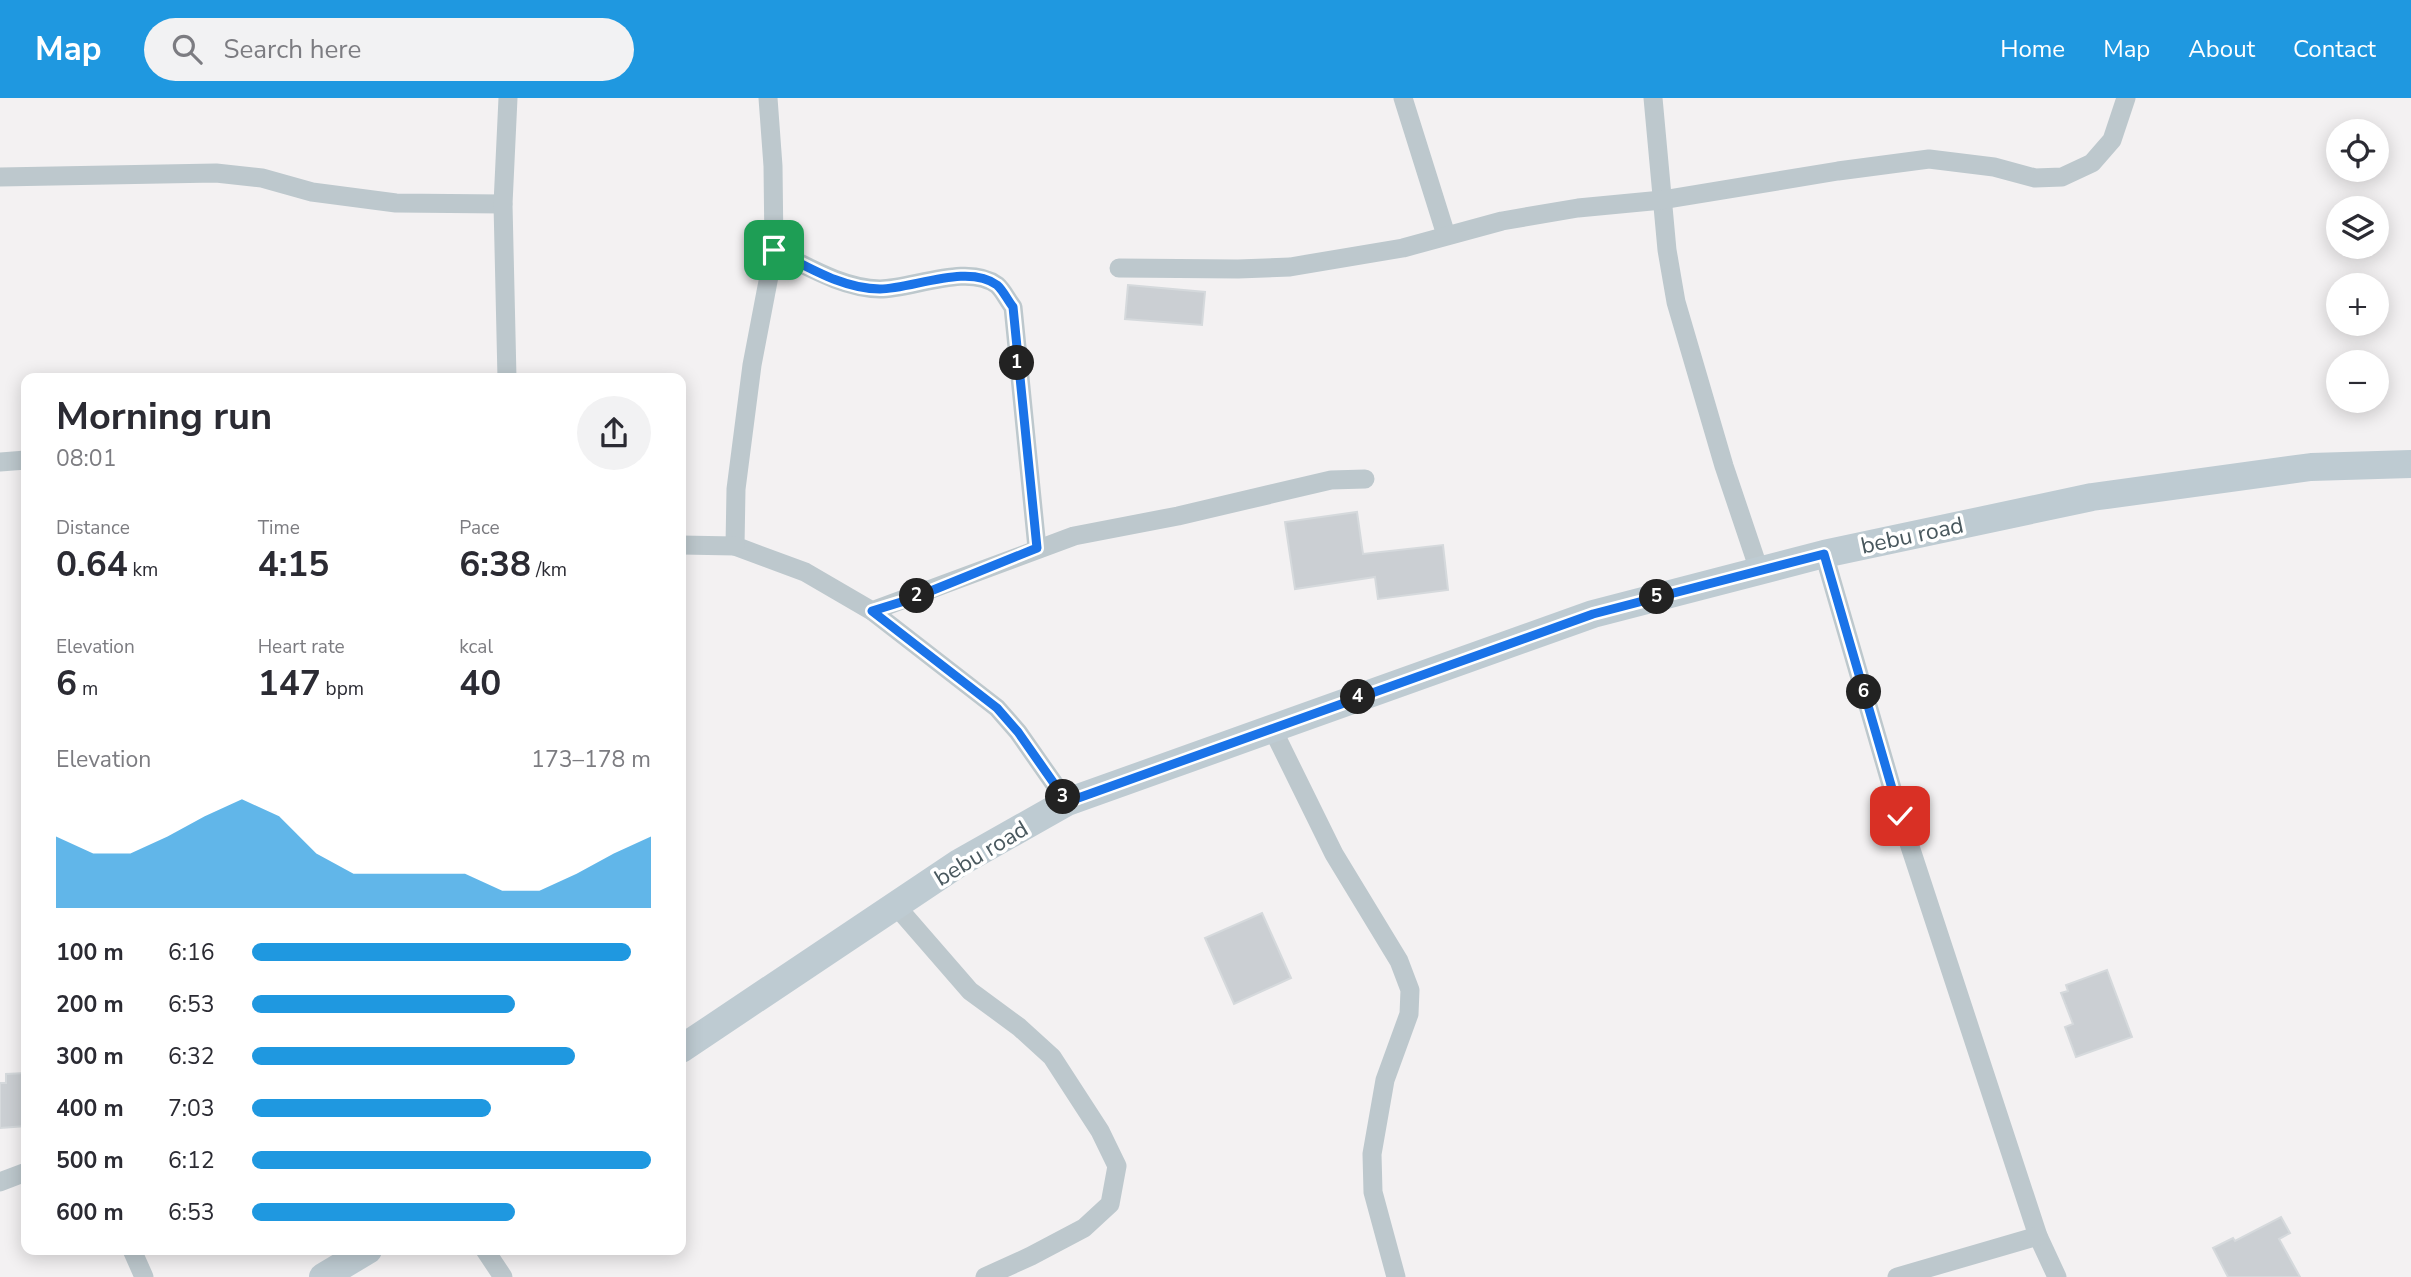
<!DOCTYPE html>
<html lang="en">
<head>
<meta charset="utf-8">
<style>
  body { margin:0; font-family:"Nunito Sans",sans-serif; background:#f2f2f3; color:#2b2b33; height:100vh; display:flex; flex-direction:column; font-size:26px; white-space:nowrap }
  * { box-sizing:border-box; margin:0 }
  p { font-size:23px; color:#7c7c81 }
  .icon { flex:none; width:38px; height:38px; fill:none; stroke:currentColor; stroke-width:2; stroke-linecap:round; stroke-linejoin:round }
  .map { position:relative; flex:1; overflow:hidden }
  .panel { position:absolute; left:21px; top:275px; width:665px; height:882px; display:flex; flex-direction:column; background:#fff; border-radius:14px; box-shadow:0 4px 18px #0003 }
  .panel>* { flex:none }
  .fabs { position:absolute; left:2326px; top:21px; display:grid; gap:14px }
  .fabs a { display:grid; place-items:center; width:63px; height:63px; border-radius:50%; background:#fff; box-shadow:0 4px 18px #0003; font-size:35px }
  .pin { position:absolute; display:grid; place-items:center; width:60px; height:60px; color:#fff; margin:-30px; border-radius:14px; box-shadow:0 4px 10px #0006 }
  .km { position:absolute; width:35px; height:35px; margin:-18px; border-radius:50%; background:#222; color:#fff; font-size:19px; line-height:35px; text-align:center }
  .round { display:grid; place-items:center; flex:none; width:74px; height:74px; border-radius:37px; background:#f2f2f3 }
  .head { display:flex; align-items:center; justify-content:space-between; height:119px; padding:0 35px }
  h1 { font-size:38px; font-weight:700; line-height:52px }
  .stats { display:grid; grid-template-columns:repeat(3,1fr); gap:10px; height:119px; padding:7px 35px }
  .stats div { display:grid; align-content:center }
  .stats b { font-size:35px; font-weight:700 }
  .stats small { font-size:19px; font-weight:400 }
  .stats p { font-size:19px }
  .chart { height:196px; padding:14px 35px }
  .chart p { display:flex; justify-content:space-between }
  .chart svg { width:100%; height:126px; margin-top:7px; fill:#1f98e0; opacity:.7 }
  ul { padding:0 35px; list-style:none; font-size:23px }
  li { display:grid; grid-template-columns:112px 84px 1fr; align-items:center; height:52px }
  li i { height:18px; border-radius:9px; background:#1f98e0 }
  header { display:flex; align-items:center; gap:42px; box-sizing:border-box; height:98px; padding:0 35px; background:#1f98e0; color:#fff }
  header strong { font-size:33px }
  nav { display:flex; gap:38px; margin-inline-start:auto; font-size:24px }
  .search { width:490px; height:63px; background:#f2f2f3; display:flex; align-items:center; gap:18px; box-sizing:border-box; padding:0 24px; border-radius:38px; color:#7c7c81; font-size:26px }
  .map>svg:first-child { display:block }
</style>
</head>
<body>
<header>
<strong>Map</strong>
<div class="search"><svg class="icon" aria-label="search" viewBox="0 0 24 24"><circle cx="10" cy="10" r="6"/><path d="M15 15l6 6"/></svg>Search here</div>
<nav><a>Home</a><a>Map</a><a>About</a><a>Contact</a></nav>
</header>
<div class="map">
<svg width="2411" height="1179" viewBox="0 0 2411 1179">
  <rect width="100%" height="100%" fill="#f3f1f2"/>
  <g fill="#cbcfd3" stroke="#d5d9dc" stroke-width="2">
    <path d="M1128,187L1205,194L1202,227L1125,221Z"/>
    <path d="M1357,414L1363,456L1443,447L1448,492L1378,501L1375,479L1295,491L1285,424Z"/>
    <path d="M1262,815L1291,880L1234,906L1205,840Z"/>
    <path d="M2107,872L2132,939L2076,959L2065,929L2073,926L2061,895L2068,893L2066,887Z"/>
    <path d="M26,975V1028L0,1030V985H6V976Z"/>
    <path d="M2281,1119L2290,1135L2279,1141L2300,1179H2228L2213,1150L2233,1140L2235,1143Z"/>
  </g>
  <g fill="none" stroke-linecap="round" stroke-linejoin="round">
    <g stroke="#bdc8cd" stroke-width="19">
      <path d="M768,0L773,68L774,152L752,267L736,391L735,448L805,474L872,513L997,610L1018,634L1067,704"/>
      <path d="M1403,0L1446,137"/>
      <path d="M1653,0L1667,152L1676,204L1724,368L1759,472"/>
      <path d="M0,79L216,75L262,80L312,94L396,105L503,106"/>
      <path d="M774,152C807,168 842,190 880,191C912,191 968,165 997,187C1003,192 1008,203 1013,209L1037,450"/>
      <path d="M1119,170L1238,171L1290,169L1403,150L1502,123L1578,110L1662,102L1838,73L1929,61L1994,69L2035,80L2062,79L2092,65L2112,42L2126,0"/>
      <path d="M507,280L503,106L508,0"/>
      <path d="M0,364L26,362"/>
      <path d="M681,447L735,448"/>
      <path d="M1824,456L1900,718L2038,1138L2057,1179"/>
      <path d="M872,513L1074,438L1178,418L1331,382L1365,381"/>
      <path d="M1272,630L1334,756L1399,863L1410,892L1409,916L1385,982L1372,1056L1373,1094L1396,1179"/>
      <path d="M897,809L970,893L1019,929L1052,959L1100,1033L1117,1068L1110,1106L1084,1130L1031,1158L985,1179"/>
      <path d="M0,1084L26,1074"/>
      <path d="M132,1152L144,1179"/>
      <path d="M485,1152L503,1179"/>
      <path d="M1897,1179L2038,1138"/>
    </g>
    <g stroke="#becbd2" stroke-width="28">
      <path d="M681,951L959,765L1067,704L1593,516L1824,456L2092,399L2311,369L2411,366"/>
      <path d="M323,1179L368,1152"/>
    </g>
  </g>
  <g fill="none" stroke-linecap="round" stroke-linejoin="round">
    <defs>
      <path id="route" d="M774,152C807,168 842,191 880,191C912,191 968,165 997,187C1003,192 1008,203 1013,209L1037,450L911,501L872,513L997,610L1018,634L1067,704L1593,516L1824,456L1900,718"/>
    </defs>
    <use href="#route" stroke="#fff" stroke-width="14"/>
    <use href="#route" stroke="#1a73e8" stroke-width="9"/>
  </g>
  <g text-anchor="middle" stroke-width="7" stroke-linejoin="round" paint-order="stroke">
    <g font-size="23" fill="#49585e" stroke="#fff">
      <text transform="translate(1912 437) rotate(-12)" y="8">bebu road</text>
      <text transform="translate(981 755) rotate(-31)" y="8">bebu road</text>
    </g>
  </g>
</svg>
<div class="fabs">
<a><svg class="icon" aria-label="locate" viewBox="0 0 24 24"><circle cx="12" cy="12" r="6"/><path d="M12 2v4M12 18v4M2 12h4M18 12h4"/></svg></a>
<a><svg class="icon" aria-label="layers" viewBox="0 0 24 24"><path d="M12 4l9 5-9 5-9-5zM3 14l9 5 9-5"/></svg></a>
<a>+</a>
<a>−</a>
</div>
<div class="pin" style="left:774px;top:152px;background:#1e9e55"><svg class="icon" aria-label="arrive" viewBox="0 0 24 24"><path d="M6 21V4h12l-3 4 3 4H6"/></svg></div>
<div class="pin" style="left:1900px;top:718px;background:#d93025"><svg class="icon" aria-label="check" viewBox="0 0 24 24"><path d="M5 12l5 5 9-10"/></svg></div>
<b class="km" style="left:1017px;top:265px">1</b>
<b class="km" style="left:917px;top:498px">2</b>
<b class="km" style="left:1063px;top:699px">3</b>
<b class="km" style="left:1358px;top:599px">4</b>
<b class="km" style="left:1657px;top:499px">5</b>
<b class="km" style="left:1864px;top:594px">6</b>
<section class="panel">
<div class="head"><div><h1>Morning run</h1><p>08:01</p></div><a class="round"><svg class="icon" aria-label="share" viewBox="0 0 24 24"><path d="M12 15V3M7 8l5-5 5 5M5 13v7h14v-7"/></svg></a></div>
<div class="stats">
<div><p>Distance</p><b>0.64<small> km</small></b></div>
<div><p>Time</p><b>4:15</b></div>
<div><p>Pace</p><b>6:38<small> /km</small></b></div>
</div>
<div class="stats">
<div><p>Elevation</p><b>6<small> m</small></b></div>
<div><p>Heart rate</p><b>147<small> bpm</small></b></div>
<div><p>kcal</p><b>40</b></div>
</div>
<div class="chart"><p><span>Elevation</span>173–178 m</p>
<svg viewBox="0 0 160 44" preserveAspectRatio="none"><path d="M0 44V19L10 25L20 25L30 19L40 12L50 6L60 12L70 25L80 32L90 32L100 32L110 32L120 38L130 38L140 32L150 25L160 19V44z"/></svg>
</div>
<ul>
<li><b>100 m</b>6:16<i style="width:95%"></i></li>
<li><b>200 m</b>6:53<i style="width:66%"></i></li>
<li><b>300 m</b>6:32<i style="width:81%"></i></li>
<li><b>400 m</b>7:03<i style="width:60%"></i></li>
<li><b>500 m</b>6:12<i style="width:100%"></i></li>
<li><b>600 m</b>6:53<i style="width:66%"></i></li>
</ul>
</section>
</div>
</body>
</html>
